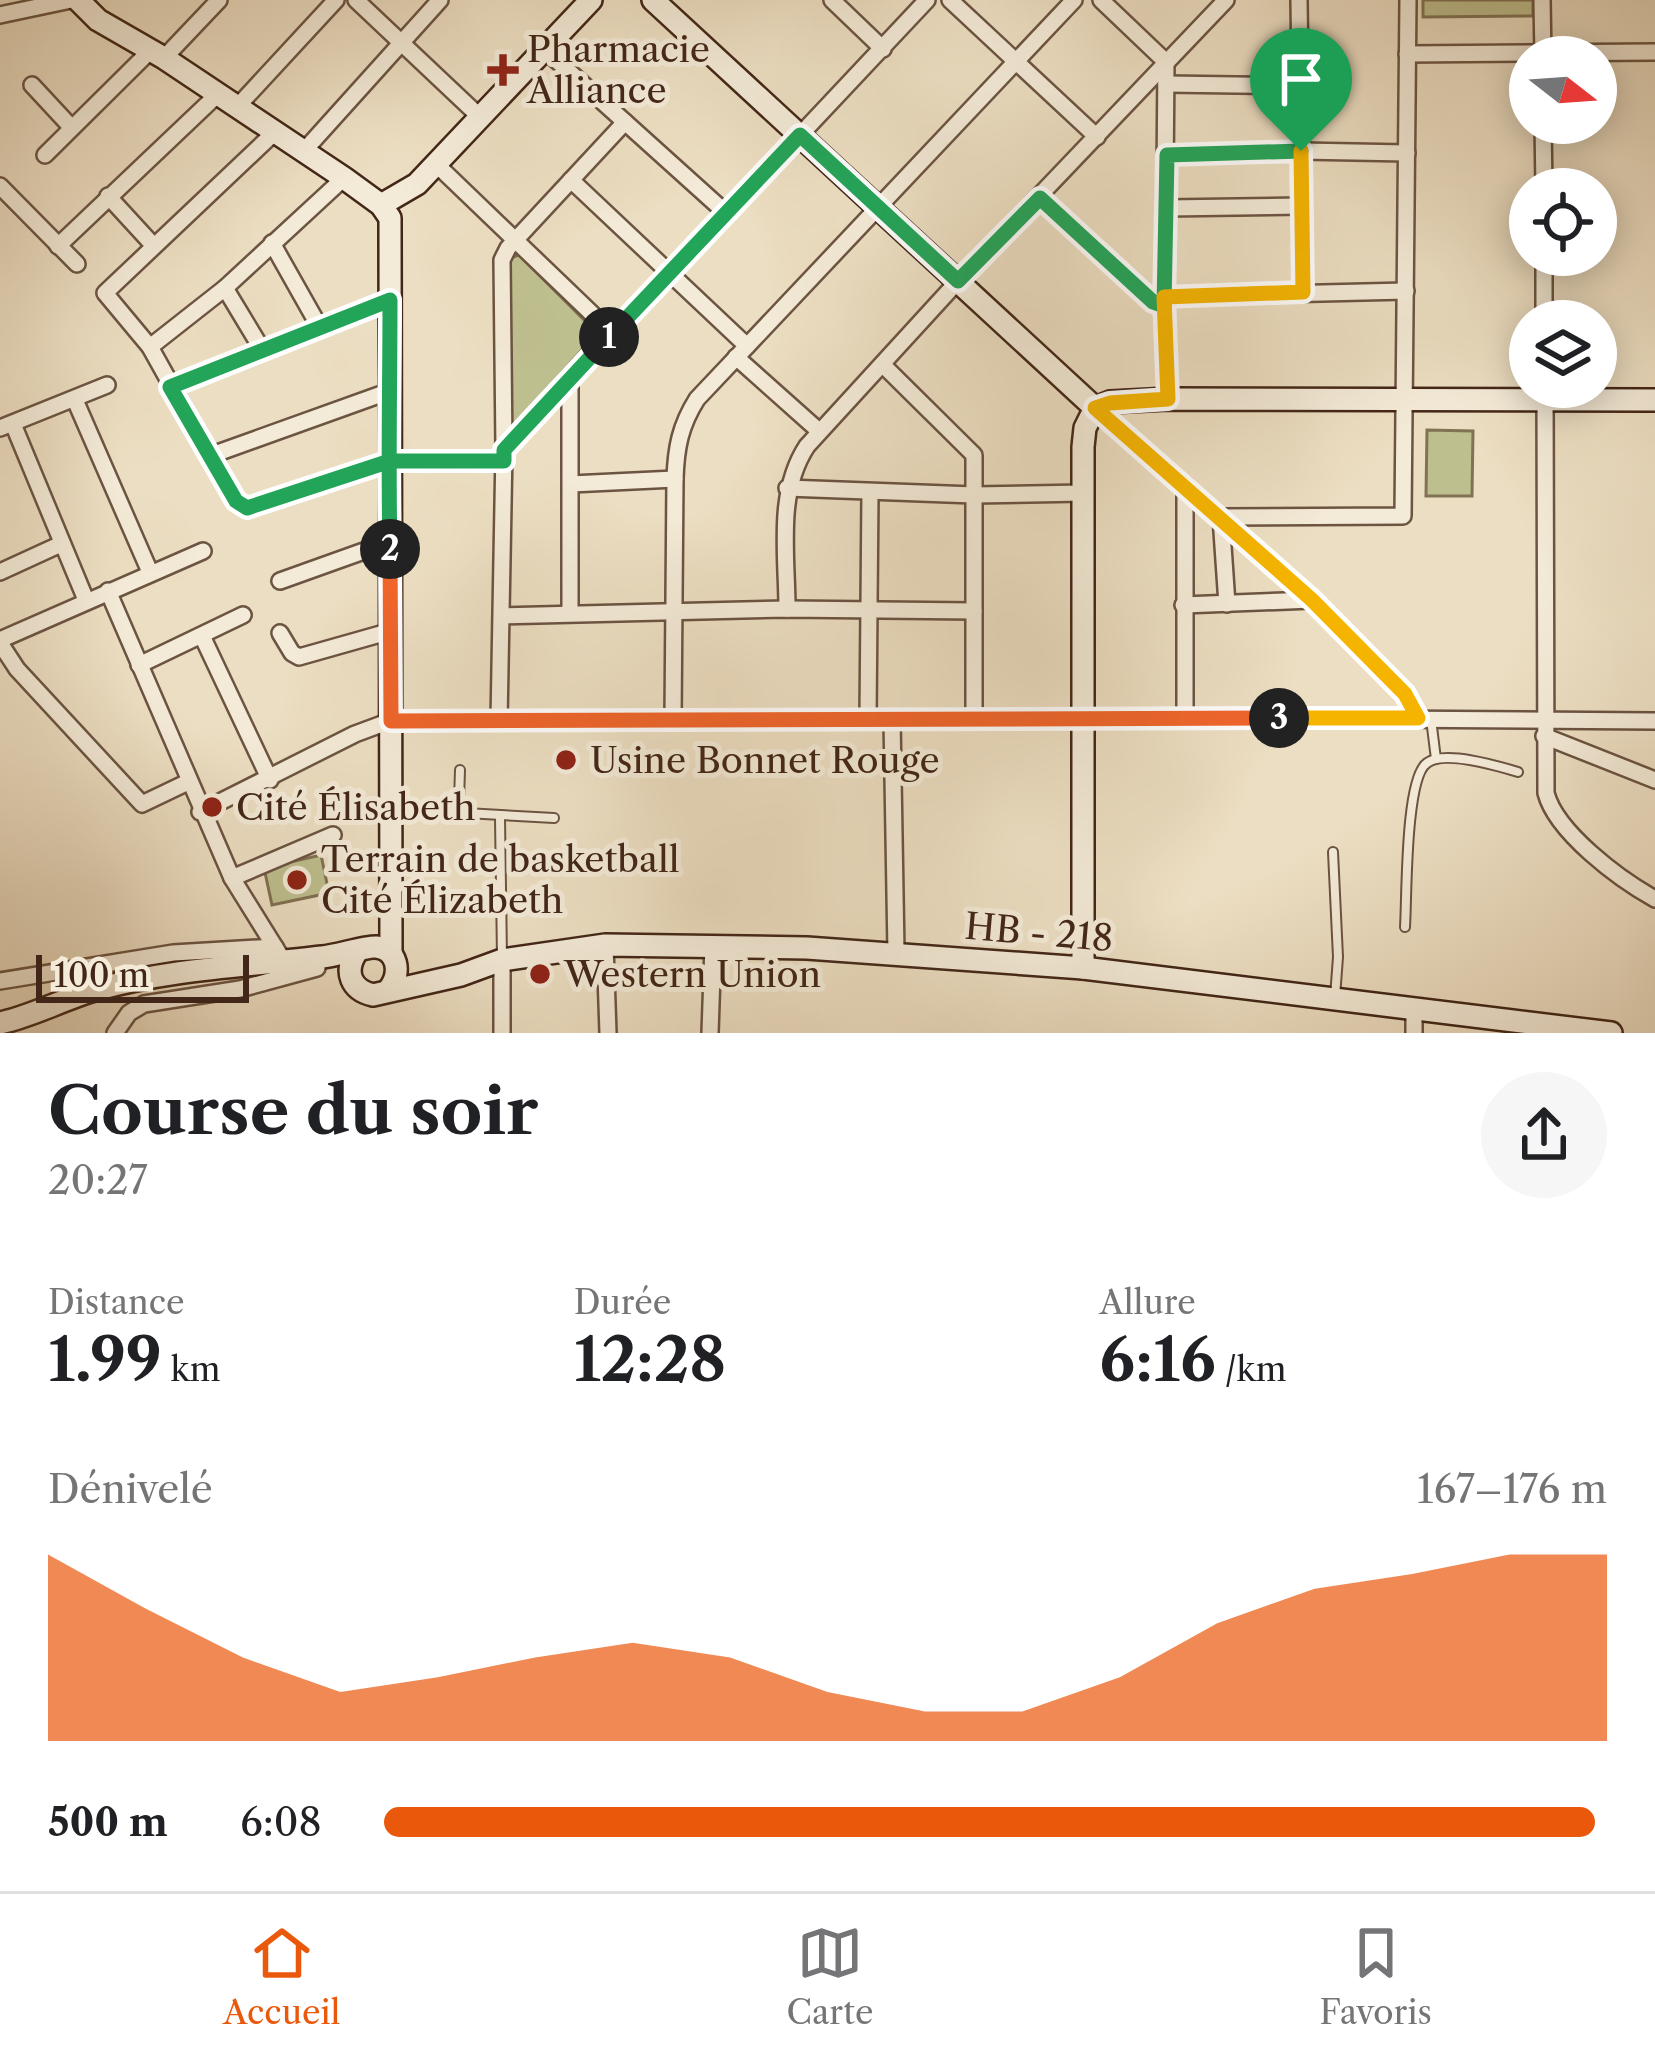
<!DOCTYPE html>
<html lang="fr">
<head>
<meta charset="utf-8">
<style>
  body { margin:0; font-family:"Libre Caslon Text",serif; background:#f6f6f6; color:#202124; height:100vh; display:flex; flex-direction:column; font-size:45px; white-space:nowrap }
  * { box-sizing:border-box; margin:0 }
  p { font-size:39px; color:#757577 }
  .icon { flex:none; width:66px; height:66px; fill:none; stroke:currentColor; stroke-width:2; stroke-linecap:round; stroke-linejoin:round }
  .map { position:relative; height:1033px; overflow:hidden }
  .sheet { display:flex; flex-direction:column; background:#fff; flex:1 }
  .sheet>* { flex:none }
  .needle { width:78px; rotate:107deg }
  .controls { position:absolute; left:1509px; top:36px; display:grid; gap:24px }
  .controls a { display:grid; place-items:center; width:108px; height:108px; border-radius:50%; background:#fff; box-shadow:0 6px 30px #0003; font-size:60px }
  .scale { position:absolute; left:36px; bottom:30px; width:213px; box-sizing:border-box; padding-left:12px; border:6px solid #422617; border-top:0; font-size:33px; line-height:42px; white-space:nowrap; color:#422617; -webkit-text-stroke:9px #f3ead7; paint-order:stroke }
  .pin { position:absolute; display:grid; place-items:center; width:102px; height:102px; color:#fff; margin:-123px -51px; border-radius:50% 50% 50% 0; rotate:-45deg; box-shadow:0 0 12px #0007 }
  .pin .icon { rotate:45deg }
  .km { position:absolute; width:60px; height:60px; margin:-30px; border-radius:50%; background:#222; color:#fff; font-size:33px; line-height:60px; text-align:center }
  .round { display:grid; place-items:center; flex:none; width:126px; height:126px; border-radius:63px; background:#f6f6f6 }
  .head { display:flex; align-items:center; justify-content:space-between; height:204px; padding:0 48px }
  h1 { font-size:66px; font-weight:800; line-height:90px }
  .figures { display:grid; grid-template-columns:repeat(3,1fr); gap:18px; height:204px; padding:12px 48px }
  .figures div { display:grid; align-content:center }
  .figures b { font-size:60px; font-weight:800 }
  .figures small { font-size:33px; font-weight:400 }
  .figures p { font-size:33px }
  .chart { height:336px; padding:24px 48px }
  .chart p { display:flex; justify-content:space-between }
  .chart svg { width:100%; height:216px; margin-top:12px; fill:#ea580c; opacity:.7 }
  ul { padding:0 48px; list-style:none; font-size:39px }
  li { display:grid; grid-template-columns:192px 144px 1fr; align-items:center; height:90px }
  li i { height:30px; border-radius:15px; background:#ea580c }
  .dock { display:flex; justify-content:space-around; align-items:center; height:168px; border-top:3px solid #e0e0e0; background:#fff; font-size:33px; color:#757577 }
  .dock a { display:grid; justify-items:center; gap:6px }
  .dock .selected { color:#ea580c }
  .map>svg:first-child { display:block }
</style>
</head>
<body>
<div class="map">
<svg width="1655" height="1033" viewBox="0 0 1655 1033">
  <rect width="100%" height="100%" fill="#ecdec2"/>
  <filter id="stains"><feTurbulence type="fractalNoise" baseFrequency=".00167" numOctaves="4"/><feColorMatrix values="0 0 0 0 .2 0 0 0 0 .09 0 0 0 0 .02 0 0 0 .5 -.17"/></filter>
  <radialGradient id="worn" r=".72"><stop offset=".6" stop-color="#630" stop-opacity="0"/><stop offset="1" stop-color="#630" stop-opacity=".3"/></radialGradient>
  <g fill="#bebf8f" stroke="#807253" stroke-width="3">
    <path d="M1423,0H1533V16L1423,17Z"/>
    <path d="M519,255L597,333L509,431L510,258Z"/>
    <path d="M1427,430L1473,431L1472,496H1426Z"/>
    <path d="M321,855L329,893L272,905L264,868Z"/>
  </g>
  <g fill="none" stroke-linecap="round" stroke-linejoin="round">
    <defs>
      <g id="lane">
        <path d="M1431,719L1436,759"/>
        <path d="M460,770L459,800L466,813L554,818"/>
        <path d="M500,818L502,958"/>
        <path d="M1333,852L1338,957L1335,997"/>
        <path d="M1405,927C1407,898 1405,778 1427,763C1444,750 1498,766 1518,772"/>
      </g>
      <g id="street">
        <path d="M356,0L480,117"/>
        <path d="M832,0L883,49"/>
        <path d="M950,0L1097,137"/>
        <path d="M1101,0L1166,62L1164,297L1168,399"/>
        <path d="M1299,0L1303,292"/>
        <path d="M1542,0L1543,57"/>
        <path d="M0,15L71,0"/>
        <path d="M544,49L726,213"/>
        <path d="M1407,54L1655,52"/>
        <path d="M164,58L219,0"/>
        <path d="M1166,84L1301,86"/>
        <path d="M32,85L71,127"/>
        <path d="M237,107L336,0"/>
        <path d="M1543,123L1544,189"/>
        <path d="M275,132L105,293L150,347L236,501L247,508L390,461H504"/>
        <path d="M303,152L440,0"/>
        <path d="M45,155L151,50"/>
        <path d="M1167,155L1301,151L1407,153"/>
        <path d="M436,164L612,333"/>
        <path d="M571,180L747,346"/>
        <path d="M0,186L77,264"/>
        <path d="M108,196L153,245"/>
        <path d="M1040,198L1153,303L1164,306"/>
        <path d="M1167,208L1301,206"/>
        <path d="M272,243L320,328"/>
        <path d="M58,246L218,94"/>
        <path d="M1544,255V321"/>
        <path d="M225,288L263,351"/>
        <path d="M1164,297L1406,291"/>
        <path d="M150,347L225,288L344,178"/>
        <path d="M736,357L819,431"/>
        <path d="M883,365L974,455V718"/>
        <path d="M570,378V613"/>
        <path d="M170,387L390,300"/>
        <path d="M1545,387L1546,793C1556,832 1619,879 1655,899"/>
        <path d="M75,400L150,572"/>
        <path d="M1095,408L1312,600L1405,695L1418,718"/>
        <path d="M13,424L86,600"/>
        <path d="M0,428L107,385"/>
        <path d="M504,450L927,0"/>
        <path d="M209,456L390,391"/>
        <path d="M571,484L675,479"/>
        <path d="M787,488L974,495L1084,493"/>
        <path d="M0,572L61,544"/>
        <path d="M280,581L389,542"/>
        <path d="M108,591L232,878L283,960"/>
        <path d="M1227,604L1221,517L1403,516L1408,0"/>
        <path d="M1183,605L1312,600"/>
        <path d="M787,609C787,554 776,493 807,446L958,281L1226,0"/>
        <path d="M502,616L787,609L974,611"/>
        <path d="M280,633L292,653L299,657L391,631"/>
        <path d="M203,638L270,780"/>
        <path d="M0,640L203,551"/>
        <path d="M0,643L17,669L142,804L188,782"/>
        <path d="M139,665L243,615"/>
        <path d="M1185,718V485"/>
        <path d="M673,719L675,479C676,448 680,426 697,399L1074,0"/>
        <path d="M868,719L870,493"/>
        <path d="M892,719L896,952"/>
        <path d="M499,721L504,450L502,260L508,248L625,122"/>
        <path d="M1544,736L1655,780"/>
        <path d="M200,812L355,734L390,721L1083,717L1655,721"/>
        <path d="M232,878L333,835"/>
        <path d="M605,945L608,1033"/>
        <path d="M0,981L173,953L275,947"/>
        <path d="M115,1033L129,1013L144,1004L240,989L317,968"/>
        <path d="M502,1033V960"/>
        <path d="M710,1033L713,945"/>
        <path d="M1414,1033V1008"/>
      </g>
      <g id="secondary">
        <path d="M78,0L98,20L164,58L344,178L381,205L390,218L391,954"/>
        <path d="M653,0L1095,408"/>
        <path d="M381,205L417,184L591,0"/>
        <path d="M1095,408L1110,402L1168,399L1655,400"/>
        <path d="M356,953C344,972 351,990 373,995L461,975L502,960L605,945L807,948L1083,968L1611,1033"/>
        <path d="M1083,968V447L1085,428L1095,408"/>
        <path d="M0,1023C33,1016 63,999 95,990C168,969 248,966 322,957C335,956 367,946 376,947C398,949 401,973 390,988"/>
      </g>
    </defs>
    <use href="#lane" stroke="#6c5442" stroke-width="12"/>
    <use href="#street" stroke="#6c5442" stroke-width="20"/>
    <use href="#secondary" stroke="#422617" stroke-width="26"/>
    <use href="#lane" stroke="#f3ead7" stroke-width="8"/>
    <use href="#street" stroke="#f3ead7" stroke-width="15"/>
    <use href="#secondary" stroke="#f3ead7" stroke-width="21"/>
  </g>
  <g fill="none" stroke-linecap="round" stroke-linejoin="round">
    <defs>
      <path id="split-1" d="M609,337L800,135L958,281L1040,198L1153,302L1164,306L1167,155L1301,151"/>
      <path id="split-2" d="M390,549C388,466 390,383 390,300L170,387L236,501L247,508L390,461H504V450L609,337"/>
      <path id="split-3" d="M390,549L391,721L1279,718"/>
      <path id="split-4" d="M1279,718H1418L1405,694L1312,600L1095,408L1110,403L1168,399L1164,297L1303,292L1301,151"/>
    </defs>
    <use href="#split-1" stroke="#fff" stroke-width="24"/>
    <use href="#split-2" stroke="#fff" stroke-width="24"/>
    <use href="#split-3" stroke="#fff" stroke-width="24"/>
    <use href="#split-4" stroke="#fff" stroke-width="24"/>
    <use href="#split-1" stroke="#22a559" stroke-width="15"/>
    <use href="#split-2" stroke="#22a559" stroke-width="15"/>
    <use href="#split-3" stroke="#f0652b" stroke-width="15"/>
    <use href="#split-4" stroke="#f5b400" stroke-width="15"/>
  </g>
  <g fill="#8f2418" stroke="#f3ead7" stroke-width="4.5">
    <path d="M497 52h12v12h12v12h-12v12h-12v-12h-12v-12h12z"/>
    <circle cx="566" cy="760" r="12"/>
    <circle cx="212" cy="807" r="12"/>
    <circle cx="297" cy="880" r="12"/>
    <circle cx="540" cy="974" r="12"/>
  </g>
  <g text-anchor="middle" stroke-width="10" stroke-linejoin="round" paint-order="stroke">
    <g font-size="36" fill="#422617" stroke="#f3ead7" text-anchor="start">
      <text x="527" y="62">Pharmacie<tspan x="527" dy="41">Alliance</tspan></text>
      <text x="590" y="773">Usine Bonnet Rouge</text>
      <text x="236" y="820">Cité Élisabeth</text>
      <text x="321" y="872">Terrain de basketball<tspan x="321" dy="41">Cité Élizabeth</tspan></text>
      <text x="564" y="987">Western Union</text>
    </g>
    <g font-size="36" fill="#422617" stroke="#f3ead7">
      <text transform="translate(1039 932) rotate(5)" y="13">HB - 218</text>
    </g>
  </g>
  <rect width="100%" height="100%" filter="url(#stains)"/>
  <rect width="100%" height="100%" fill="url(#worn)"/>
</svg>
<div class="controls">
<a><svg class="needle" viewBox="-14 -14 28 28"><path d="M0-13l5 13h-10z" fill="#e53935"/><path d="M0 13l5-13h-10z" fill="#757577"/></svg></a>
<a><svg class="icon" aria-label="locate" viewBox="0 0 24 24"><circle cx="12" cy="12" r="6"/><path d="M12 2v4M12 18v4M2 12h4M18 12h4"/></svg></a>
<a><svg class="icon" aria-label="layers" viewBox="0 0 24 24"><path d="M12 4l9 5-9 5-9-5zM3 14l9 5 9-5"/></svg></a>
</div>
<div class="scale">100 m</div>
<div class="pin" style="left:1301px;top:151px;background:#1e9e55"><svg class="icon" aria-label="arrive" viewBox="0 0 24 24"><path d="M6 21V4h12l-3 4 3 4H6"/></svg></div>
<b class="km" style="left:609px;top:337px">1</b>
<b class="km" style="left:390px;top:549px">2</b>
<b class="km" style="left:1279px;top:718px">3</b>
</div>
<section class="sheet">
<div class="head"><div><h1>Course du soir</h1><p>20:27</p></div><a class="round"><svg class="icon" aria-label="share" viewBox="0 0 24 24"><path d="M12 15V3M7 8l5-5 5 5M5 13v7h14v-7"/></svg></a></div>
<div class="figures">
<div><p>Distance</p><b>1.99<small> km</small></b></div>
<div><p>Durée</p><b>12:28</b></div>
<div><p>Allure</p><b>6:16<small> /km</small></b></div>
</div>
<div class="chart"><p><span>Dénivelé</span>167–176 m</p>
<svg viewBox="0 0 160 44" preserveAspectRatio="none"><path d="M0 44V6L10 17L20 27L30 34L40 31L50 27L60 24L70 27L80 34L90 38L100 38L110 31L120 20L130 13L140 10L150 6L160 6V44z"/></svg>
</div>
<ul>
<li><b>500 m</b>6:08<i style="width:99%"></i></li>
</ul>
</section>
<nav class="dock">
<a class="selected"><svg class="icon" aria-label="home" viewBox="0 0 24 24"><path d="M3 11l9-7 9 7M6 9v11h12V9"/></svg>Accueil</a>
<a><svg class="icon" aria-label="map" viewBox="0 0 24 24"><path d="M3 6l6-2 6 2 6-2v14l-6 2-6-2-6 2zM9 4v14M15 6v14"/></svg>Carte</a>
<a><svg class="icon" aria-label="saved" viewBox="0 0 24 24"><path d="M7 4h10v16l-5-4-5 4z"/></svg>Favoris</a>
</nav>
</body>
</html>
